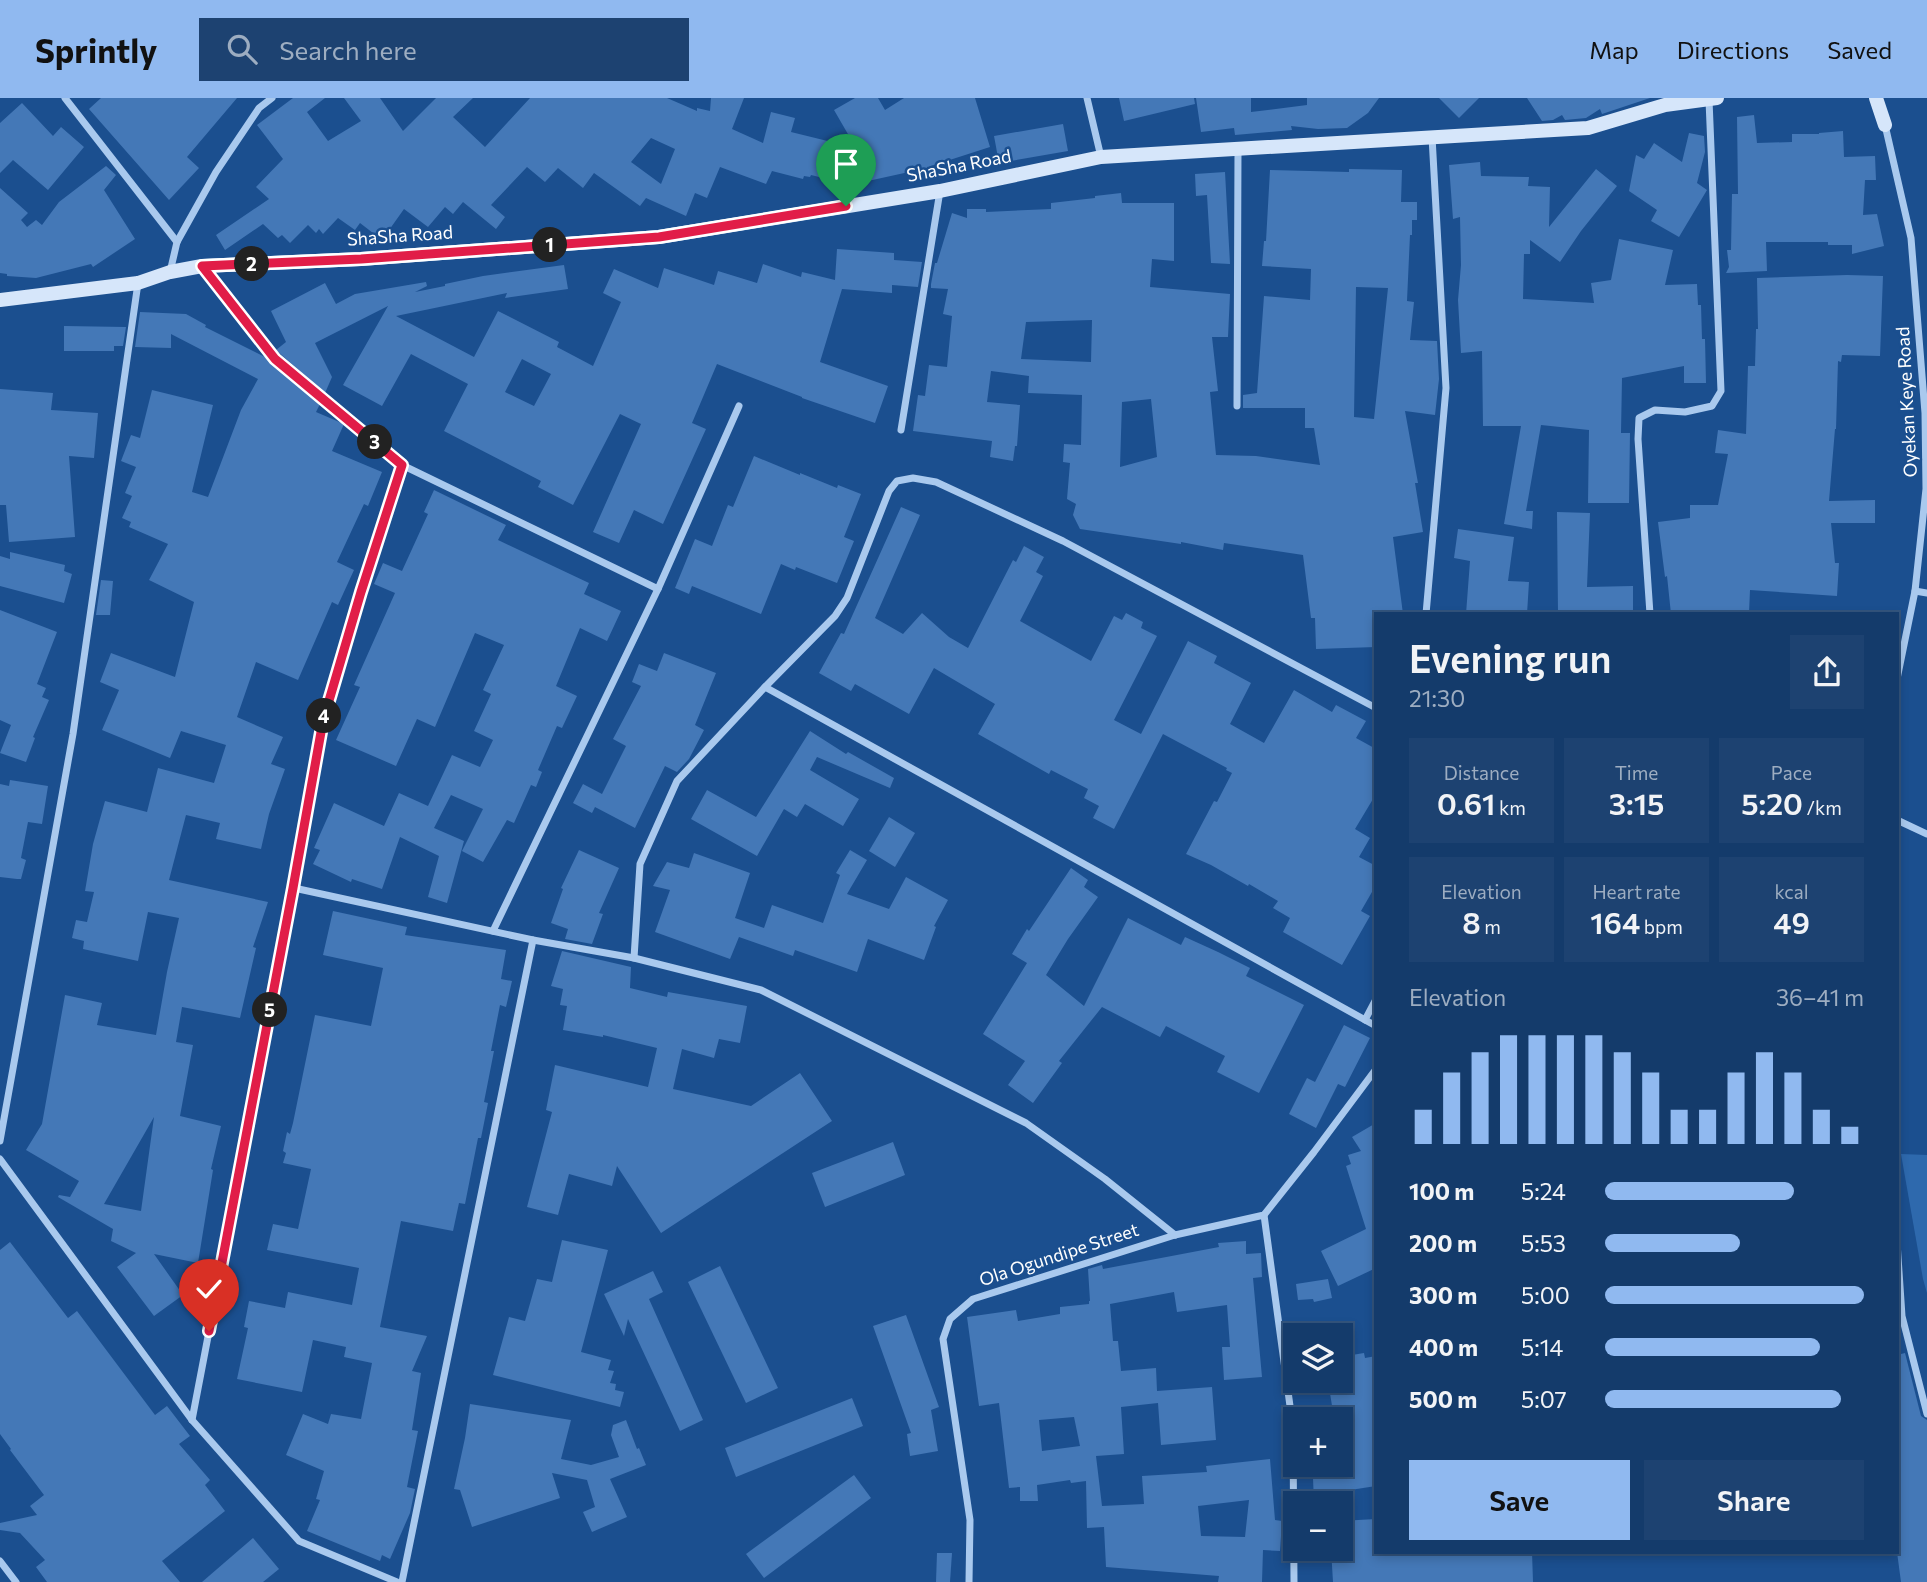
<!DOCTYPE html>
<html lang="en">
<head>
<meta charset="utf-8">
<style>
  body { margin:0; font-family:Commissioner,sans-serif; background:#1d4271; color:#f1f3f6; height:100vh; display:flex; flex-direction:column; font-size:26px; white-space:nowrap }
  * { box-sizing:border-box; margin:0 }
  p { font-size:23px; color:#9dadc1 }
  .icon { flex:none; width:38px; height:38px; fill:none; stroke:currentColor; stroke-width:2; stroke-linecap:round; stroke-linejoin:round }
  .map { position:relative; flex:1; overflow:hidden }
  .side { position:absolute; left:1374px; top:514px; width:525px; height:942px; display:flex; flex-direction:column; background:#143b6b; border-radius:0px; box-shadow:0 4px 10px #0003,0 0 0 2px #33557e }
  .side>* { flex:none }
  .buttons { position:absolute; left:1283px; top:1225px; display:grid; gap:14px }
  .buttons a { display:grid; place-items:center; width:70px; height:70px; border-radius:0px; background:#143b6b; box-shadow:0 4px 10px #0003,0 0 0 2px #33557e; font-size:35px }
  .pin { position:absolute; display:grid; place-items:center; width:60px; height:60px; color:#fff; margin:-72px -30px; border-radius:50% 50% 50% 0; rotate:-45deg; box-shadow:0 0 7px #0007 }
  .pin .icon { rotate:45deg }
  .km { position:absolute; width:35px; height:35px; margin:-18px; border-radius:50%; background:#222; color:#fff; font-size:19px; line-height:35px; text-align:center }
  .round { display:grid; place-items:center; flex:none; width:74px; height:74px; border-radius:0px; background:#1d4271 }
  .summary { display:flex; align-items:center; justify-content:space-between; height:119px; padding:0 35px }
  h1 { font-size:38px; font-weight:600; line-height:52px }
  .figures { display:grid; grid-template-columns:repeat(3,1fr); gap:10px; height:119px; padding:7px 35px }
  .figures div { display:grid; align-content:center; border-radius:0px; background:#1d4271; text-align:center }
  .figures b { font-size:30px; font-weight:600 }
  .figures small { font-size:19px; font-weight:400 }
  .figures p { font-size:19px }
  .chart { height:196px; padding:14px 35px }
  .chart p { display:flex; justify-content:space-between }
  .chart svg { width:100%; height:126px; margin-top:7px; stroke:#90b9f0; stroke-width:6 }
  .primary-button { display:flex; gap:14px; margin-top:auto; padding:14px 35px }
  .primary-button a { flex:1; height:80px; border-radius:0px; background:#90b9f0; color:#111; font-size:28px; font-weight:600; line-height:80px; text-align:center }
  .primary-button a+a { background:#1d4271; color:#f1f3f6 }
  ul { padding:0 35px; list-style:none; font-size:23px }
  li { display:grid; grid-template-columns:112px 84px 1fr; align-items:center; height:52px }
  li i { height:18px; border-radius:9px; background:#90b9f0 }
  header { display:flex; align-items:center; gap:42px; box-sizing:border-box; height:98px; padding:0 35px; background:#90b9f0; color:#111 }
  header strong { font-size:33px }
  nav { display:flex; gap:38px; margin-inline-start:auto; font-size:24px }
  .search { width:490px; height:63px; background:#1d4271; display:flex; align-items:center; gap:18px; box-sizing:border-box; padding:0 24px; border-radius:0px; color:#9dadc1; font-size:26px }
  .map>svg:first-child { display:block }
</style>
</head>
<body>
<header>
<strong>Sprintly</strong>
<div class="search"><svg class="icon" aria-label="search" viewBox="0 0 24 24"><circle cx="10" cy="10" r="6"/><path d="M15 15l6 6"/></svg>Search here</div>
<nav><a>Map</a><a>Directions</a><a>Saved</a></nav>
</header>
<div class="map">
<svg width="1927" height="1484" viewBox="0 0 1927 1484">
  <rect width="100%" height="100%" fill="#1b4f8f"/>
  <path fill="#2e69ad" d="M1901,1056L1927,1057V1195L1923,1181Z"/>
  <g fill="#4478b7" fill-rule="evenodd">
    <path d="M101,0H237L187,59L199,70L169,102L89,11Z"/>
    <path d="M293,0H325L307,14L328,43L361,23L344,0H380L403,33L436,0H473L453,19L485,49L530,0H667L697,13V10L710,13L711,0H744L732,31L763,45L771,14L795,20L791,34L856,50L834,12L855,0H878L885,12L904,0H975L990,49L931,68V69L910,77L909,74L836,90L835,83L811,77L810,79L804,78L803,81L772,73L766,86L720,69L707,100L695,95L686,118L646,100L640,108L594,75L583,90L558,70L545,84L527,69L491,107L505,119L496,131L463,104L453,116L445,109L428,129L404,111L382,142L360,125L355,132L338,120L323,136L319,131L316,135L308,127L290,145L282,137L278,140L263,126L225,152L216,137L269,101L256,89L283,61L257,27ZM651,40L675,51L661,86L631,64Z"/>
    <path d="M1119,0H1194L1195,6L1124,23Z"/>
    <path d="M1196,0H1251V14L1307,7V0H1379L1368,15L1347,30L1318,31L1291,28L1292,32L1235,37L1234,30L1201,34Z"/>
    <path d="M1439,0H1479L1459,20Z"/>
    <path d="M1527,0H1650L1602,16L1600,11L1586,20L1565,22L1562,17L1553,22L1542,23Z"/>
    <path d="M22,5L53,38L61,29L84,49L48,92L13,62L0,75V25Z"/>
    <path d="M1754,17L1757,45L1792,44V36H1819V35L1843,33L1844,59L1875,58L1876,82H1865L1863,117L1877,116L1884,148L1852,156V147H1828V144H1766L1767,173L1726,175L1729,169L1727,152H1731L1732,96H1738L1737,19Z"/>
    <path d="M1063,26L1068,53L999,65L994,38Z"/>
    <path d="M1689,35L1704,38L1705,54L1697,85L1707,92L1679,139L1651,123L1657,112L1629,93L1636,57L1644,61L1654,45L1682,64Z"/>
    <path d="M1480,64L1481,78L1529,79L1528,88L1550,89L1549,129L1596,71L1617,88L1581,133L1560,164L1530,142V156H1524L1523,201L1594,205L1591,185L1611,182L1619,141L1673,152L1665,187L1697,186L1698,207H1701L1702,241H1705L1706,285H1684V268L1622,280L1621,335H1630L1629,405H1588L1589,332L1541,327L1526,413H1533L1532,431L1504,426L1521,328H1483L1482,253L1461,255L1458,202L1461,167L1460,119L1453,121L1449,67Z"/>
    <path d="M106,68L116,77L104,92L135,141L93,169L91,166L36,180L7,178V176L0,175V90L28,115L21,122L27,129L36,122L42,127L59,104Z"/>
    <path d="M1349,71L1402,72L1401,104H1417V122H1412V137H1410L1407,203L1414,204L1410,242L1437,243L1439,281L1435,317L1405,313L1418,385H1415L1423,434L1393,439L1403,516H1376V549L1316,551L1315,520H1311L1303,457L1224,445L1223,452L1181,444V446L1080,431L1073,417L1076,406L1067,401L1070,365L1063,364L1064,346L1081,347L1082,297L1028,295L1029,278L991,273L987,304L1020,307L1017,348H1015L1013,363L990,359L992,343L913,333L918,297L925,298L929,267L947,269L952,218L943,216L948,191L931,190V186L935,165H937L952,115L967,120V111H986V114L1051,111V105L1095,100V98L1121,95L1122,105H1174V163L1152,161L1150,189L1230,196L1228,239H1212L1218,293L1210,294L1216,357L1256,358L1320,367L1314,330H1305V310H1243V297L1257,295L1264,198L1310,202L1311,171L1262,168L1264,143H1266L1270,72L1349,74ZM1356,189L1388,190L1374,321L1354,319ZM1092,222L1091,264L1021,261L1026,224ZM1151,301L1157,359L1120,369L1122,304Z"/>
    <path d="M1225,74L1230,166L1211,165L1207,97L1196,98L1195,76Z"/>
    <path d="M837,151L894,155V162L922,164L918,189L892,187V195L842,191L820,264L888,288L875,325L802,300V299L717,266L692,325L706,331L663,426L634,412L619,445L593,434L641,326L620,316L573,407L538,389L541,383L444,333L468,286L411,256L382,308L343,287L388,208L315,245L332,279L325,295L276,252L286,244L271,213L325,185L336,206L355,196L426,184L427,188L415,194L445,188V186L483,178L564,167L568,191L505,200L507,195L396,218L474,259L498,213L559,244L557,249L593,268L621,204L603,195L614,171L658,190L664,170L714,187L718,173L757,185L763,166L801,179L802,174L835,182ZM522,261L551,276L534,308L505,294Z"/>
    <path d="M1847,177L1883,178L1880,258L1842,257L1841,264L1838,263L1836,331H1835L1829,403L1875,402V425H1831L1835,465H1839L1837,498L1750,492L1749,515L1671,516L1667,478L1665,479L1658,424L1690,420V407H1718L1728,356L1715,355L1718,332L1746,336L1748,268H1755L1756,231H1758L1757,180Z"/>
    <path d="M140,214L186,216L206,227L205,229L267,260L320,306L316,314L344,326L332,353L382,374L368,408L364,406L337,464L354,472L338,507L332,504L298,582L256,564L237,619L283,639L271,666L285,671L269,716L261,751L216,741L220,725L186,717L169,782L268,804L253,849L256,850L240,920L182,909L176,944L193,947L180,1018L221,1028L211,1071L213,1072L198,1165L154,1156L183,1197L154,1218L117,1169L136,1155L111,1143L113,1131L58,1099L59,1097L70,1099L79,1083L26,1052L42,1026L65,897L102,905L97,927L156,937L167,874L179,820L148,814L138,863L83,851L84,843L72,840L76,822L87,824L94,794L85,793L93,746L105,703L147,714L158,670L214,685L226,647L181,633L170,660L102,632L119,592L100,584L111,555L175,579L194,504L149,482L168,446L129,429L131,424L122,420L132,398L125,395L136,369L121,363L131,337L140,340L152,292L213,307L192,394L208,399L241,312L258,281L171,236V250L135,249ZM154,1019L141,1113L104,1106Z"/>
    <path d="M64,228L126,229L123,248H114V253H64Z"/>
    <path d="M0,291L53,295L51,312L98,315L94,360L69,358L75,439L9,444L6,407H0Z"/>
    <path d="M754,358L800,377V375L837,390L838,387L861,396L844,439L854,443L837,485L796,469L795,472L781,466L761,516L692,488L689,496L675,490L695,441L712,448L728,407L733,409Z"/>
    <path d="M434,392L506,427L498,442L589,485L584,496L621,513L607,543L580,530L556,588L577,598L562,630L557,628L538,672L542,674L536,689L531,687L514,725L507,722L483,764L462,753L483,711L451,697L434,730L464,743L447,805L428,799L439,758L400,739L382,791L352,781L351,784L313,766L320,752L314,750L334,705L384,728L399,695L428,708L452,657L480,669L493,642L474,633L491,596L483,592L504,547L475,535L435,629L417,621L396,668L336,642L360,589L354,587L395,495L374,486L383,465L402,473L428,416L424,414Z"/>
    <path d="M901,409L920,417L875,520L903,536L922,515L949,539L968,550L1013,462L1016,464L1024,448L1044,459L1036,474L1043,478L1020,523L1091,563L1114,518L1122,522L1126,515L1143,524L1141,530L1157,538L1114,622L1141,636L1188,543L1217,558L1214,565L1251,585L1230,626L1264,645L1294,592L1332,614L1336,607L1366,623L1356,640L1376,651V696L1355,731L1370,740L1359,759L1376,768V787L1361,813L1370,818L1342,867L1283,834L1290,820L1273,810L1278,803L1249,786L1248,788L1211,767L1186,756L1214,703L1217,704L1232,675L1226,672L1227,670L1163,636L1114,731L1093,720L1099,708L1084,700L1088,691L1051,672L1049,676L978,636L995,606L934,570L909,616L855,586L851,593L819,575L841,535L844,536Z"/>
    <path d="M1557,414L1590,415L1587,489L1633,488V516H1558Z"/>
    <path d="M1458,431L1514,439L1508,483L1529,484L1527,516H1466L1470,463L1454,460Z"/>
    <path d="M10,454L65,467L64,473L72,476L64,505L0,488V458L10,461Z"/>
    <path d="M101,482L113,483L110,517H96Z"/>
    <path d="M0,512L57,534L37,586L46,590L42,599L49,602L33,639L35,640L26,664L0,655L11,627L0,622Z"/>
    <path d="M664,555L716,575L695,627L704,632L689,661L677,674L665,668L635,730L595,709L592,715L573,705L583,686L602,696L626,648L613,641L641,588L632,584L639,566L657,573Z"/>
    <path d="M810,633L846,656L848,654L894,680L890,690L817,659L810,672L859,701L843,728L805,706L797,719L784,711L757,758L691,721L707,692L756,719Z"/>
    <path d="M10,682L48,688L42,726L28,724L21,760L26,762L21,781H17L0,779V686L9,688Z"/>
    <path d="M889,719L915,735L895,769L869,753Z"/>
    <path d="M579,752L619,770L599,815L603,816L592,846L565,841L568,831L551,825L563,791L561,790Z"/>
    <path d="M850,752L867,762L847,796L889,811L906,779L948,802L934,828L936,829L924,862L868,841L857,874L795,852L793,858L739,839L730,861L655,834L670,792L653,788L667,764L689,770L694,755L750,775L735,820L764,830L772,807L823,825L840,777L836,775Z"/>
    <path d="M1071,770L1088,782L1084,789L1098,799L1068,841L1046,877L1084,908L1128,820L1181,847L1185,839L1218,854L1250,870L1246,878L1304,907L1259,995L1217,974L1225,958L1166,928L1160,939L1102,909L1059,963L1062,965L1033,1005L1008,987L1025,963L983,936L1027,865L1012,856L1027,831L1029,833Z"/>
    <path d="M333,813L407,829L405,837L506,852L501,881L512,883L506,909L500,907L491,953H494L484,1004L488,1005L481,1040H478L465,1106L459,1105L453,1133L401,1123L380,1229L427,1238L412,1273L421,1275L412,1332L418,1333L407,1389L415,1391L410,1415L390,1461L382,1457L380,1463L307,1433L320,1402L316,1401L324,1373L286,1357L303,1316L328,1326L331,1316L361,1321L372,1265L344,1259L346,1249L313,1242L302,1294L237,1281L248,1230L244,1229L249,1203L285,1210L288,1194L352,1207L359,1170L267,1152L273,1126L298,1131L311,1071L283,1065L286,1055L283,1053L287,1034L290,1036L293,1025L315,917L371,928L383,870L323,857Z"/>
    <path d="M562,853L631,869L630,890L667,899L668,894L747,908L740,945L719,941L714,960L682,951L673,991L751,1008L800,975L832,1023L661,1135L617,1068L612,1088L569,1076L558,1117L527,1109L552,1014L546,1012L555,967L648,989L657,950L603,937V939L563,932L567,908L560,907L563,891L551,888Z"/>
    <path d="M1344,927L1370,940L1345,989L1338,986L1316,1030L1289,1016L1307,980L1315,984Z"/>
    <path d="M1376,1025V1170L1338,1188L1321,1153L1366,1131L1346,1068L1351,1066L1348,1057L1361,1053L1352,1039Z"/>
    <path d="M893,1044L905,1077L825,1109L812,1075Z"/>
    <path d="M562,1142L608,1152L581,1254L611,1262L608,1272L614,1273L610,1285L616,1286L615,1292L624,1294L620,1309L493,1277L509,1219L525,1223L537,1181L552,1184Z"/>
    <path d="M1246,1143V1156L1261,1155L1262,1179L1253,1180L1262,1279L1224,1282L1222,1249H1230L1227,1207L1177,1214L1174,1194L1110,1206L1113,1243H1118L1121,1273L1156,1270L1157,1293L1212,1289L1216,1342L1161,1347L1158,1305L1121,1309L1124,1356L1096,1358L1102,1408L1144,1406L1142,1378L1207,1374L1206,1368L1270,1361L1275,1422L1282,1423L1280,1453L1263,1452L1262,1484H1218L1219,1478L1106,1469L1104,1429L1087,1430L1086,1383L1071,1385L1070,1382L1037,1387L1038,1403H1020V1389L1009,1390L999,1305L979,1308L967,1219L1016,1212L1018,1223L1060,1216V1209L1089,1206V1203H1090L1088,1171L1102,1167L1103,1171L1219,1149L1218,1145ZM1074,1319L1080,1348L1042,1353L1039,1322ZM1249,1402L1245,1439L1201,1438L1198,1408Z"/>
    <path d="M10,1144L68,1220L77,1213L155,1317L167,1308L190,1338L179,1346L210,1382L205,1387L225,1413L162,1463L180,1484H47L36,1469L45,1462L20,1435L0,1432V1425L37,1417L30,1408L44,1397L10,1352L11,1351L0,1336V1152Z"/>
    <path d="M720,1168L778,1290L746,1305L688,1184Z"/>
    <path d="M653,1173L663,1194L649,1201L703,1322L680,1333L628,1221L624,1238L604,1196Z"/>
    <path d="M1328,1181L1332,1200L1314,1204L1313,1201L1298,1202L1296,1186Z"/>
    <path d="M906,1217L939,1309L931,1312L938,1353L910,1358L907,1336L911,1335L873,1228Z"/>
    <path d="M1364,1255L1365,1260L1376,1258V1388L1331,1395V1405H1314L1313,1380L1341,1379L1339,1367H1340V1356L1345,1355L1340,1321L1339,1320H1334L1328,1283H1340V1259Z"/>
    <path d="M1905,1255L1921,1318L1927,1322V1484H1901L1897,1454V1257Z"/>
    <path d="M852,1300L863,1328L736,1379L725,1350Z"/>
    <path d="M470,1306L571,1322L561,1361L591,1367L619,1359L611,1337L613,1327L626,1322L637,1351L639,1350L646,1367L610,1381L627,1419L592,1434L583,1414L595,1409L587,1382L552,1375L560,1400L472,1429L460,1392L454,1391L465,1340Z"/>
    <path d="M854,1377L871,1400L764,1480L746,1456Z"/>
    <path d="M1376,1421V1454H1532L1533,1484H1333L1331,1451H1340V1423Z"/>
    <path d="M253,1440L279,1471L263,1484H202Z"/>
    <path d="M937,1455H952L950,1484H936Z"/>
  </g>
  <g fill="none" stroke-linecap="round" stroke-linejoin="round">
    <g stroke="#a9c9ee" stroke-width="7">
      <path d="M65,0L177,144"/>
      <path d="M1087,0L1101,59"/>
      <path d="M1885,27L1911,140L1925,315L1926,391L1915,493L1897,581"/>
      <path d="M203,170L275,261L402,367L658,491"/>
      <path d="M170,174L177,144L216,74L259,10L272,0"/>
      <path d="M1237,308L1238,52"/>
      <path d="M901,332L940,93"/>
      <path d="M1915,493L1927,495"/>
      <path d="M1426,516L1446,290L1432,39"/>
      <path d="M1650,516L1638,341L1639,320L1655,312L1685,314L1712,308L1721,293L1709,2"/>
      <path d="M765,589L1376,928"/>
      <path d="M1897,722L1927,736"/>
      <path d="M294,790L533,842L634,860L761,892L1026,1025L1105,1081L1175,1137"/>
      <path d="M493,833L658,491L739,308"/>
      <path d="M634,860L640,766L677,683L765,589L835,518L847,500L889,393L897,383L913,380L936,384L1063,443L1376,610"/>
      <path d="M1365,922L1376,901"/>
      <path d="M0,1043L73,636L138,185"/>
      <path d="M0,1061L192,1322L299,1443L397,1484"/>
      <path d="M1264,1117L1293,1330L1294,1484"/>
      <path d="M1897,1144L1902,1218L1927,1316"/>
      <path d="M192,1322L294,790L323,623L361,494L402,367"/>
      <path d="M0,1463L16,1484"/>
      <path d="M402,1484L533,842"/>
      <path d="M969,1484L970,1422L943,1241L950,1221L973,1201L1175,1137L1264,1117L1314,1054L1376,971"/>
    </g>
    <g stroke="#d6e6fa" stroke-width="14">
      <path d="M1876,0L1885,27"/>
      <path d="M0,202L138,185L170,174L202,168L361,161L659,139L940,93L1101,59L1588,30L1665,7L1717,0"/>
    </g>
  </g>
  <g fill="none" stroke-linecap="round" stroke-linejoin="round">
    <defs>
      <path id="route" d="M209,1233L293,790L323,623L361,494L402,367L275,261L202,168L361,161L659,139L846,108"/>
    </defs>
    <use href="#route" stroke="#fff" stroke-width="14"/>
    <use href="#route" stroke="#e11d48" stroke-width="9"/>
  </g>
  <g text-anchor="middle" stroke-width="5" stroke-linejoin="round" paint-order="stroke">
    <g font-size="18" fill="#fff" stroke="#1b4f8f">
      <text transform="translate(959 68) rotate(-11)" y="6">ShaSha Road</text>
      <text transform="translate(400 138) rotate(-4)" y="6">ShaSha Road</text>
      <text transform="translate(1907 304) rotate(-93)" y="6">Oyekan Keye Road</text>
      <text transform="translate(1059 1157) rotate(-18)" y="6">Ola Ogundipe Street</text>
    </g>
  </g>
</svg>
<div class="buttons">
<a><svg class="icon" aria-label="layers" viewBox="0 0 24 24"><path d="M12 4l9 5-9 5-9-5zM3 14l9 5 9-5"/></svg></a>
<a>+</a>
<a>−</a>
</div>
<div class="pin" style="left:846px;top:108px;background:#1e9e55"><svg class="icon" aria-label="arrive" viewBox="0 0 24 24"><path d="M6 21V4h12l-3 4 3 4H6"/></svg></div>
<div class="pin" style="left:209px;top:1233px;background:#d93025"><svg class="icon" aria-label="check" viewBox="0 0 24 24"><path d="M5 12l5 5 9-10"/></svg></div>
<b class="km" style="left:550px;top:147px">1</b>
<b class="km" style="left:252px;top:166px">2</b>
<b class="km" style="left:375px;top:344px">3</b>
<b class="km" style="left:324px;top:618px">4</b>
<b class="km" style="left:270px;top:912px">5</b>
<section class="side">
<div class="summary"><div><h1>Evening run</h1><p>21:30</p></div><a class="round"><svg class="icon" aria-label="share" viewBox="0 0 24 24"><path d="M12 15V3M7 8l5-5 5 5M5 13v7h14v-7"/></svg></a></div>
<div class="figures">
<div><p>Distance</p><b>0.61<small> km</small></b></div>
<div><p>Time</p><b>3:15</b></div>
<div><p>Pace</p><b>5:20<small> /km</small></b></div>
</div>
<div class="figures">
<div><p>Elevation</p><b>8<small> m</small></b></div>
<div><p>Heart rate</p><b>164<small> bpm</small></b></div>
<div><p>kcal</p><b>49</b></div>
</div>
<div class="chart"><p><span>Elevation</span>36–41 m</p>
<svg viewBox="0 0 160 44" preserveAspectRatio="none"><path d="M5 44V32M15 44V19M25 44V12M35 44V6M45 44V6M55 44V6M65 44V6M75 44V12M85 44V19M95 44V32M105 44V32M115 44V19M125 44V12M135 44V19M145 44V32M155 44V38"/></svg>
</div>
<ul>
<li><b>100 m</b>5:24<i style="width:73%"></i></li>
<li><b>200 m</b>5:53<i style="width:52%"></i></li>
<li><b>300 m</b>5:00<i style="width:100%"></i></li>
<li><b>400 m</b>5:14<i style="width:83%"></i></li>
<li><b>500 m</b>5:07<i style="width:91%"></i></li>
</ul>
<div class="primary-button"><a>Save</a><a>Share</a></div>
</section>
</div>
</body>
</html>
